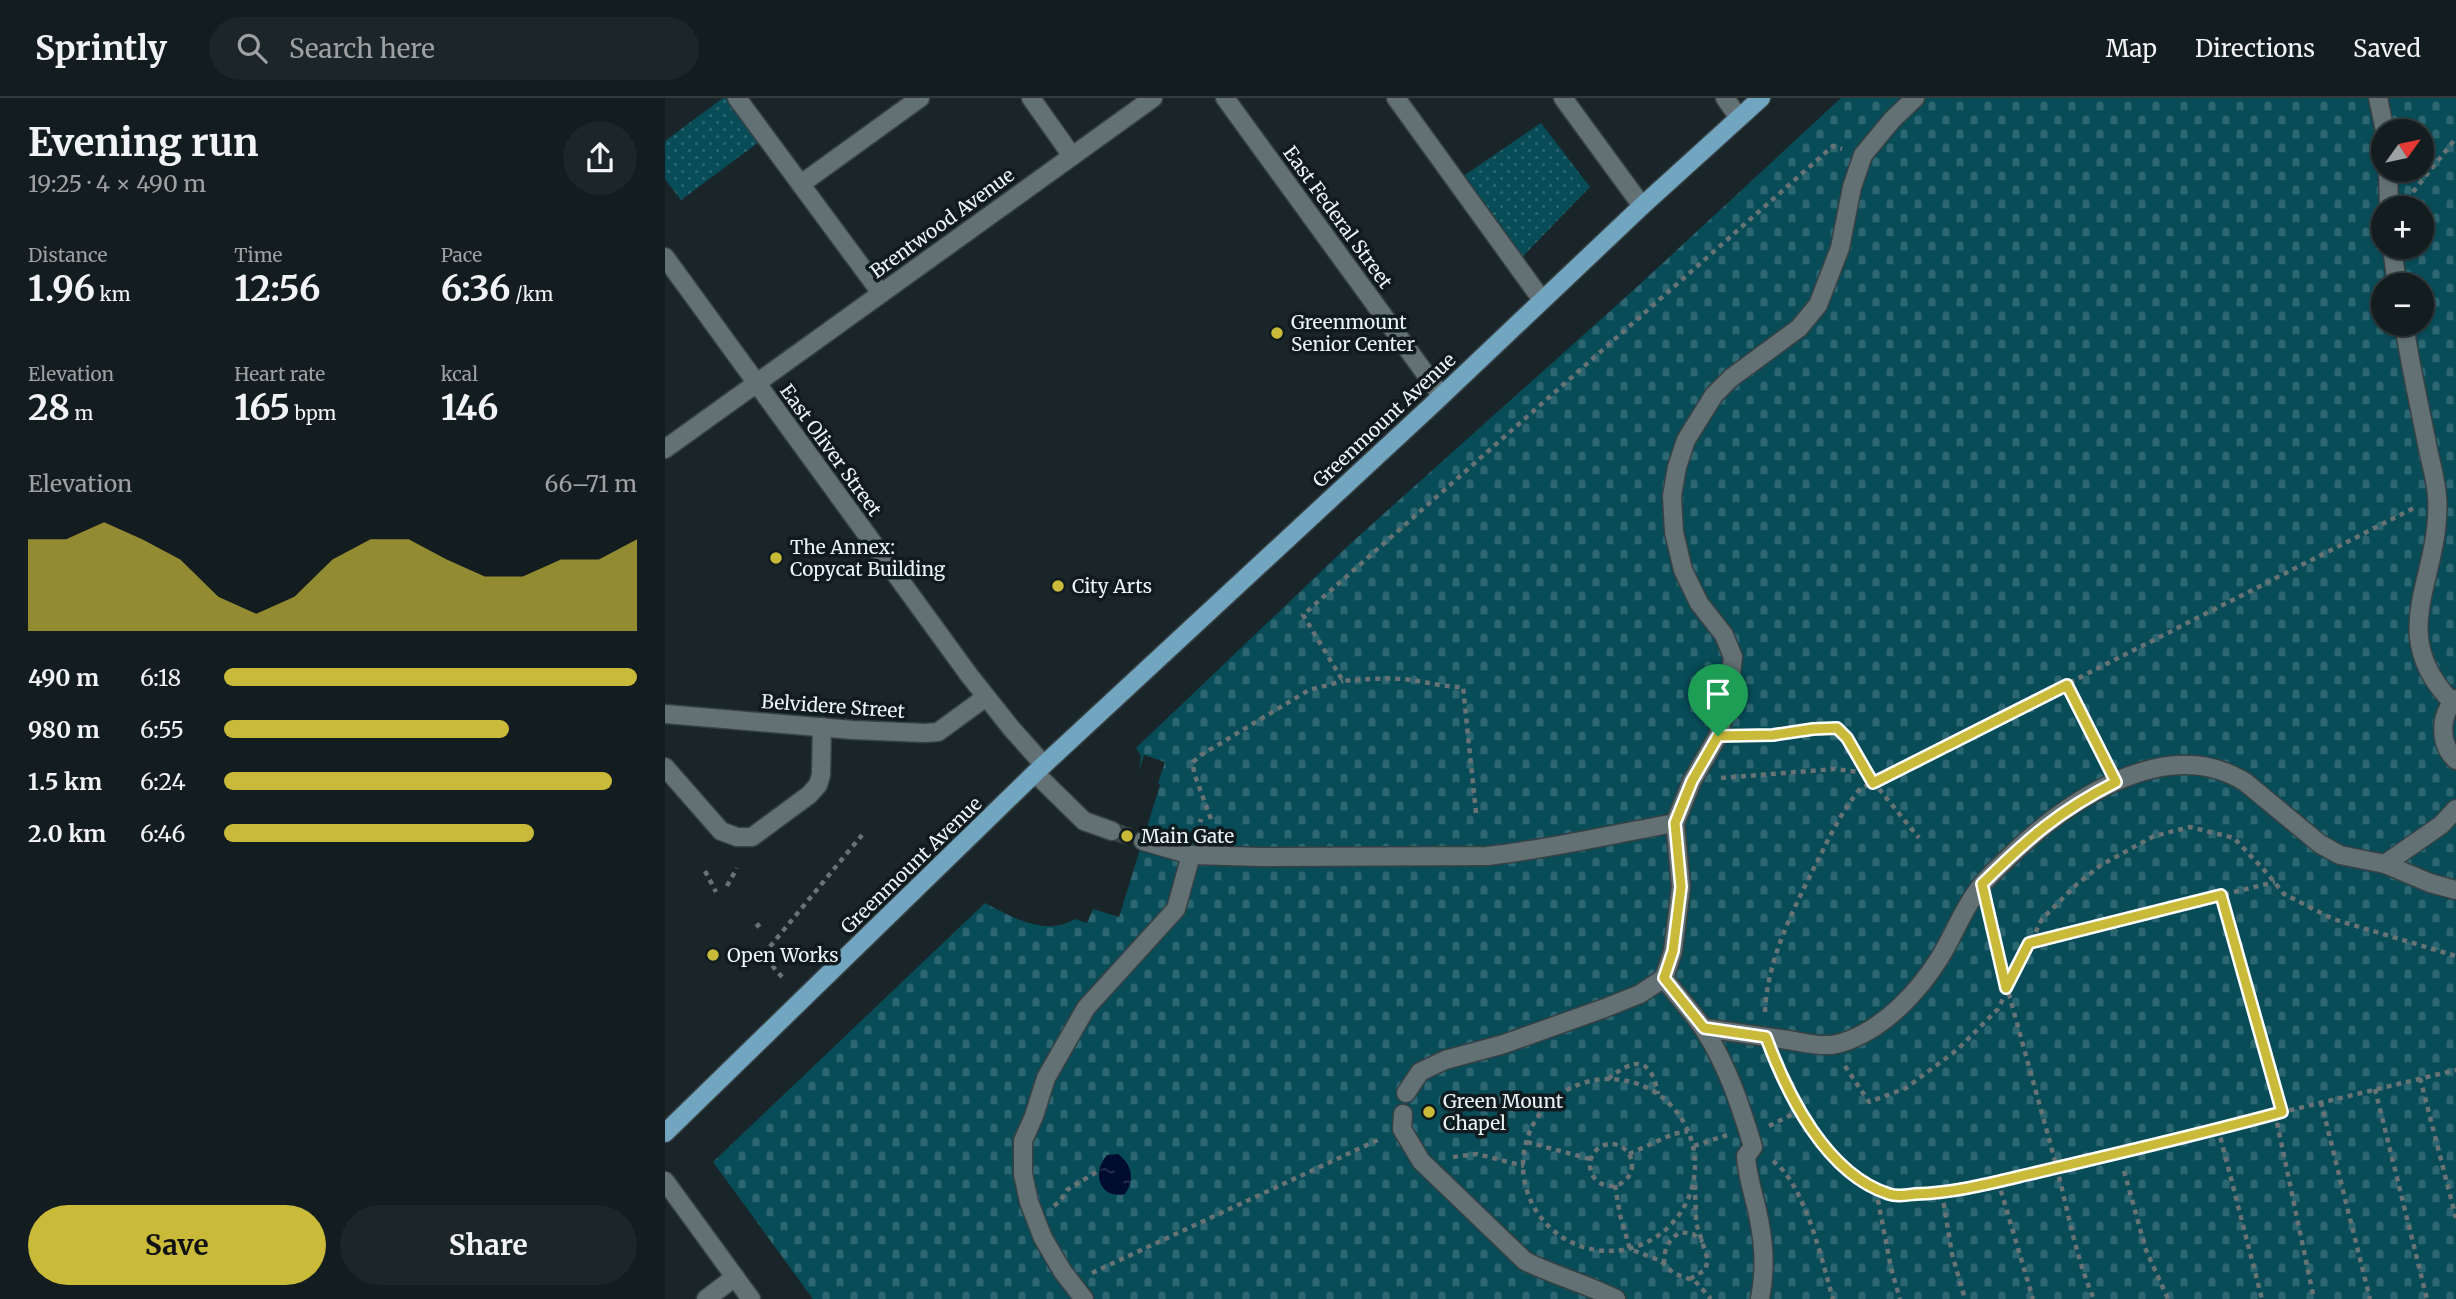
<!DOCTYPE html>
<html lang="en">
<head>
<meta charset="utf-8">
<style>
  body { margin:0; font-family:Merriweather,serif; background:#1c2527; color:#f1f3f6; height:100vh; display:flex; flex-direction:column; font-size:26px; white-space:nowrap }
  * { box-sizing:border-box; margin:0 }
  p { font-size:23px; color:#9da1a4 }
  .icon { flex:none; width:38px; height:38px; fill:none; stroke:currentColor; stroke-width:2; stroke-linecap:round; stroke-linejoin:round }
  .map { position:relative; flex:1; overflow:hidden }
  .details { display:flex; flex-direction:column; background:#131c1e; width:665px }
  .details>* { flex:none }
  .needle { width:46px; rotate:57deg }
  .tools { position:absolute; left:1706px; top:21px; display:grid; gap:14px }
  .tools a { display:grid; place-items:center; width:63px; height:63px; border-radius:50%; background:#131c1e; box-shadow:0 2px 5px #0004,0 0 0 2px #323a3c; font-size:35px }
  .pin { position:absolute; display:grid; place-items:center; width:60px; height:60px; color:#fff; margin:-72px -30px; border-radius:50% 50% 50% 0; rotate:-45deg; box-shadow:0 0 7px #0007 }
  .pin .icon { rotate:45deg }
  .round { display:grid; place-items:center; flex:none; width:74px; height:74px; border-radius:37px; background:#1c2527 }
  .headline { display:flex; align-items:center; justify-content:space-between; height:119px; padding:0 28px }
  h1 { font-size:38px; font-weight:700; line-height:52px }
  .stats { display:grid; grid-template-columns:repeat(3,1fr); gap:10px; height:119px; padding:7px 28px }
  .stats div { display:grid; align-content:center }
  .stats b { font-size:35px; font-weight:700 }
  .stats small { font-size:19px; font-weight:400 }
  .stats p { font-size:19px }
  .chart { height:196px; padding:14px 28px }
  .chart p { display:flex; justify-content:space-between }
  .chart svg { width:100%; height:126px; margin-top:7px; fill:#c9ba3a; opacity:.7 }
  .primary-button { display:flex; gap:14px; margin-top:auto; padding:14px 28px }
  .primary-button a { flex:1; height:80px; border-radius:42px; background:#c9ba3a; color:#111; font-size:28px; font-weight:700; line-height:80px; text-align:center }
  .primary-button a+a { background:#1c2527; color:#f1f3f6 }
  ul { padding:0 28px; list-style:none; font-size:23px }
  li { display:grid; grid-template-columns:112px 84px 1fr; align-items:center; height:52px }
  li i { height:18px; border-radius:9px; background:#c9ba3a }
  header { display:flex; align-items:center; gap:42px; box-sizing:border-box; height:98px; padding:0 35px; background:#131c1e; border-bottom:2px solid #323a3c }
  header strong { font-size:33px }
  nav { display:flex; gap:38px; margin-inline-start:auto; font-size:24px }
  .search { width:490px; height:63px; background:#1c2527; display:flex; align-items:center; gap:18px; box-sizing:border-box; padding:0 24px; border-radius:38px; color:#9da1a4; font-size:26px }
  main { display:flex; flex:1; min-height:0 }
  .map>svg:first-child { display:block }
</style>
</head>
<body>
<header>
<strong>Sprintly</strong>
<div class="search"><svg class="icon" aria-label="search" viewBox="0 0 24 24"><circle cx="10" cy="10" r="6"/><path d="M15 15l6 6"/></svg>Search here</div>
<nav><a>Map</a><a>Directions</a><a>Saved</a></nav>
</header>
<main>
<section class="details">
<div class="headline"><div><h1>Evening run</h1><p>19:25 · 4 × 490 m</p></div><a class="round"><svg class="icon" aria-label="share" viewBox="0 0 24 24"><path d="M12 15V3M7 8l5-5 5 5M5 13v7h14v-7"/></svg></a></div>
<div class="stats">
<div><p>Distance</p><b>1.96<small> km</small></b></div>
<div><p>Time</p><b>12:56</b></div>
<div><p>Pace</p><b>6:36<small> /km</small></b></div>
</div>
<div class="stats">
<div><p>Elevation</p><b>28<small> m</small></b></div>
<div><p>Heart rate</p><b>165<small> bpm</small></b></div>
<div><p>kcal</p><b>146</b></div>
</div>
<div class="chart"><p><span>Elevation</span>66–71 m</p>
<svg viewBox="0 0 160 44" preserveAspectRatio="none"><path d="M0 44V12L10 12L20 6L30 12L40 19L50 32L60 38L70 32L80 19L90 12L100 12L110 19L120 25L130 25L140 19L150 19L160 12V44z"/></svg>
</div>
<ul>
<li><b>490 m</b>6:18<i style="width:100%"></i></li>
<li><b>980 m</b>6:55<i style="width:69%"></i></li>
<li><b>1.5 km</b>6:24<i style="width:94%"></i></li>
<li><b>2.0 km</b>6:46<i style="width:75%"></i></li>
</ul>
<div class="primary-button"><a>Save</a><a>Share</a></div>
</section>
<div class="map">
<svg width="1791" height="1201" viewBox="0 0 1791 1201">
  <defs>
    <pattern id="grass-dots" width="8" height="8" patternUnits="userSpaceOnUse" patternTransform="scale(1.75)"><rect width="8" height="8" fill="#084c58"/><path d="M2 2h.1M6 6h.1" fill="none" stroke="#2c6671" stroke-width="1.8" stroke-linecap="round"/></pattern>
    <pattern id="cemetery-stones" width="16" height="16" patternUnits="userSpaceOnUse" patternTransform="scale(1.75)"><rect width="16" height="16" fill="#084c58"/><path d="M2 7V4a2 2 0 0 1 4 0v3zM10 15v-3a2 2 0 0 1 4 0v3z" fill="#2c6671"/></pattern>
    <pattern id="water-ripples" width="26" height="14" patternUnits="userSpaceOnUse" patternTransform="scale(1.75)"><rect width="26" height="14" fill="#000c2f"/><path d="M2 4q2-2 4 0t4 0M15 11q2-2 4 0t4 0" fill="none" stroke="#25304e"/></pattern>
  </defs>
  <rect width="100%" height="100%" fill="#192528"/>
  <g fill="url(#grass-dots)">
    <path d="M58,0H62L94,44L16,102L0,81V43Z"/>
    <path d="M876,25L925,89L856,160L797,79Z"/>
  </g>
  <path fill="url(#cemetery-stones)" fill-rule="evenodd" d="M1176,0H1791V1201H148L48,1064L320,805C347,819 380,839 410,821L422,825L428,811L454,819L495,687L493,685L500,664L479,657L474,673L476,658L471,650L685,446L973,188ZM1718,33H1757V72H1718ZM1718,110H1757V149H1718ZM1718,187H1757V226H1718Z"/>
  <path fill="url(#water-ripples)" d="M453,1056C467,1066 470,1082 460,1096C435,1102 426,1075 442,1057Z"/>
  <g fill="none" stroke-linecap="round" stroke-linejoin="round">
    <path stroke="#394447" stroke-width="18" stroke-dasharray="18 9" stroke-linecap="butt" d="M447,733L478,743"/>
    <defs>
      <g id="minor">
        <path d="M72,0L216,195"/>
        <path d="M366,0L407,58"/>
        <path d="M560,0L776,297"/>
        <path d="M731,0L877,202"/>
        <path d="M898,0L977,108"/>
        <path d="M1060,0L1074,20"/>
        <path d="M1713,0L1720,33"/>
        <path d="M1723,72L1724,110"/>
        <path d="M136,86L255,0"/>
        <path d="M1727,149L1732,187"/>
        <path d="M0,159L304,577L346,630L379,667"/>
        <path d="M1739,226C1745,266 1754,306 1762,346C1765,363 1771,381 1772,398C1778,479 1718,533 1787,604"/>
        <path d="M0,351L488,0"/>
        <path d="M1791,601C1774,617 1774,646 1791,662"/>
        <path d="M0,616L188,632L260,635L273,634L321,599"/>
        <path d="M0,669L56,733L72,739H87L144,697L153,687L156,677L157,629"/>
        <path d="M370,675L419,723L447,733"/>
        <path d="M478,743L526,757L596,759L822,758C885,751 948,736 1010,725"/>
        <path d="M1720,766L1776,727L1791,711"/>
        <path d="M999,880C1012,898 1028,914 1040,933C1063,969 1076,1009 1088,1049L1081,1058C1082,1077 1088,1094 1092,1112C1099,1143 1101,1170 1095,1201"/>
        <path d="M1039,930C1067,934 1095,938 1123,942C1136,944 1151,948 1165,947C1171,947 1179,944 1185,942C1222,927 1253,894 1274,861C1288,839 1297,813 1313,792C1321,780 1332,771 1342,761C1399,705 1500,634 1580,684L1655,746L1675,757L1720,766L1765,785L1791,792"/>
        <path d="M741,995L755,974L780,962L839,946L940,910L975,896L999,880L1008,853L1016,789L1010,725L1027,683L1053,638L1063,600L1068,559L1059,537L1034,505L1018,472L1009,434L1007,398L1012,369L1021,342L1049,297L1066,280L1134,230L1153,207L1175,150L1187,89L1198,57L1227,22L1250,0"/>
        <path d="M738,1016L737,1031L756,1063L860,1163C890,1178 922,1186 951,1201"/>
        <path d="M0,1083L86,1201"/>
        <path d="M41,1201L70,1179"/>
        <path d="M419,1201L398,1174L378,1140L364,1104L358,1076V1043L369,1018L381,980L421,910L511,811L526,757"/>
      </g>
      <path id="major" d="M0,1035L370,675L767,307L977,108L1096,0"/>
    </defs>
    <use href="#minor" stroke="#374143" stroke-width="21"/>
    <use href="#major" stroke="#374143" stroke-width="21"/>
    <g stroke="#687376" stroke-width="4.5" stroke-dasharray="5 5" stroke-linecap="butt">
      <path d="M1748,94L1791,40"/>
      <path d="M1402,587L1442,664"/>
      <path d="M1077,638C1109,637 1140,631 1172,630L1182,640L1201,675L1254,740"/>
      <path d="M1056,680L1170,671L1201,675"/>
      <path d="M811,715L798,589C777,589 759,583 738,581C718,580 698,581 678,583L638,517L1168,48L1177,51"/>
      <path d="M546,721L529,675L528,664L536,657L644,592L678,583"/>
      <path d="M533,734L536,721"/>
      <path d="M40,773L51,794"/>
      <path d="M62,788L72,770"/>
      <path d="M1556,797L1617,1014"/>
      <path d="M1324,818C1344,901 1369,984 1391,1067C1403,1112 1410,1158 1429,1201"/>
      <path d="M91,829L97,824"/>
      <path d="M1365,844L1610,784"/>
      <path d="M117,879L98,857L197,737"/>
      <path d="M1100,914C1102,862 1128,812 1151,766C1164,740 1176,714 1195,691L1749,410"/>
      <path d="M1110,964L1142,1023L1163,1053L1188,1077L1211,1091L1227,1098L1277,1095L1333,1083L1791,972"/>
      <path d="M1180,968L1204,1004L1241,990L1292,952L1333,911L1377,821L1411,787L1436,767L1489,738L1525,729L1569,740L1601,774L1619,796L1668,821L1791,858"/>
      <path d="M1755,980L1791,1120"/>
      <path d="M943,981C970,959 986,959 993,996"/>
      <circle cx="944" cy="1067" r="86"/>
      <path d="M1710,991L1762,1201"/>
      <path d="M1656,1004L1705,1201"/>
      <path d="M1610,1015L1649,1201"/>
      <path d="M1104,1028L1136,1012"/>
      <path d="M1553,1030L1597,1201"/>
      <path d="M862,1044L925,1061"/>
      <circle cx="946" cy="1067" r="21"/>
      <path d="M1029,1048L1062,1037"/>
      <path d="M964,1056L1008,1036L1023,1033"/>
      <path d="M788,1059L812,1056L859,1068"/>
      <path d="M1108,1063C1140,1086 1157,1163 1168,1201"/>
      <path d="M1459,1073L1481,1152L1503,1201"/>
      <path d="M1333,1083L1368,1201"/>
      <path d="M950,1087L955,1117L965,1151L996,1163L1008,1175L1030,1183L1046,1201"/>
      <path d="M1211,1092L1226,1170L1235,1201"/>
      <path d="M1277,1095L1287,1156L1300,1201"/>
      <path d="M389,1108L395,1103L402,1092L433,1073"/>
      <path d="M999,1166C999,1150 1003,1143 1015,1134L1028,1136L1038,1144"/>
      <path d="M427,1175L717,1040"/>
      <path d="M1025,1181L1040,1172L1043,1162L1031,1125L1030,1086"/>
    </g>
    <use href="#minor" stroke="#637174" stroke-width="18"/>
    <use href="#major" stroke="#71a5c0" stroke-width="18"/>
  </g>
  <g fill="none" stroke-linecap="round" stroke-linejoin="round">
    <defs>
      <path id="route" d="M1402,587L1451,684C1394,713 1362,741 1317,786L1341,890L1364,845L1556,797L1617,1014C1533,1037 1449,1056 1365,1076C1327,1085 1289,1095 1250,1096C1242,1097 1232,1099 1224,1096C1161,1076 1122,996 1101,939L1039,930L999,880L1008,853L1016,789L1010,725L1027,683L1053,638L1108,637L1148,631L1172,630L1182,640L1208,685Z"/>
    </defs>
    <use href="#route" stroke="#fff" stroke-width="14"/>
    <use href="#route" stroke="#c9ba3a" stroke-width="9"/>
  </g>
  <g fill="#c9ba3a" stroke="#0f1b1e" stroke-width="2.5">
    <circle cx="612" cy="235" r="7"/>
    <circle cx="111" cy="460" r="7"/>
    <circle cx="393" cy="488" r="7"/>
    <circle cx="462" cy="738" r="7"/>
    <circle cx="48" cy="857" r="7"/>
    <circle cx="764" cy="1014" r="7"/>
  </g>
  <g text-anchor="middle" stroke-width="7" stroke-linejoin="round" paint-order="stroke">
    <g font-size="19" fill="#ecf4f6" stroke="#0f1b1e">
      <text transform="translate(673 119) rotate(54)" y="7">East Federal Street</text>
      <text transform="translate(277 125) rotate(-36)" y="7">Brentwood Avenue</text>
      <text transform="translate(719 322) rotate(-43)" y="7">Greenmount Avenue</text>
      <text transform="translate(166 352) rotate(54)" y="7">East Oliver Street</text>
      <text transform="translate(168 608) rotate(4)" y="7">Belvidere Street</text>
      <text transform="translate(246 767) rotate(-44)" y="7">Greenmount Avenue</text>
    </g>
    <g font-size="19" fill="#ecf4f6" stroke="#0f1b1e" text-anchor="start">
      <text x="626" y="231">Greenmount<tspan x="626" dy="22">Senior Center</tspan></text>
      <text x="125" y="456">The Annex:<tspan x="125" dy="22">Copycat Building</tspan></text>
      <text x="407" y="495">City Arts</text>
      <text x="476" y="745">Main Gate</text>
      <text x="62" y="864">Open Works</text>
      <text x="778" y="1010">Green Mount<tspan x="778" dy="22">Chapel</tspan></text>
    </g>
  </g>
</svg>
<div class="tools">
<a><svg class="needle" viewBox="-14 -14 28 28"><path d="M0-13l5 13h-10z" fill="#e53935"/><path d="M0 13l5-13h-10z" fill="#9da1a4"/></svg></a>
<a>+</a>
<a>−</a>
</div>
<div class="pin" style="left:1053px;top:638px;background:#1e9e55"><svg class="icon" aria-label="arrive" viewBox="0 0 24 24"><path d="M6 21V4h12l-3 4 3 4H6"/></svg></div>
</div>
</main>
</body>
</html>
